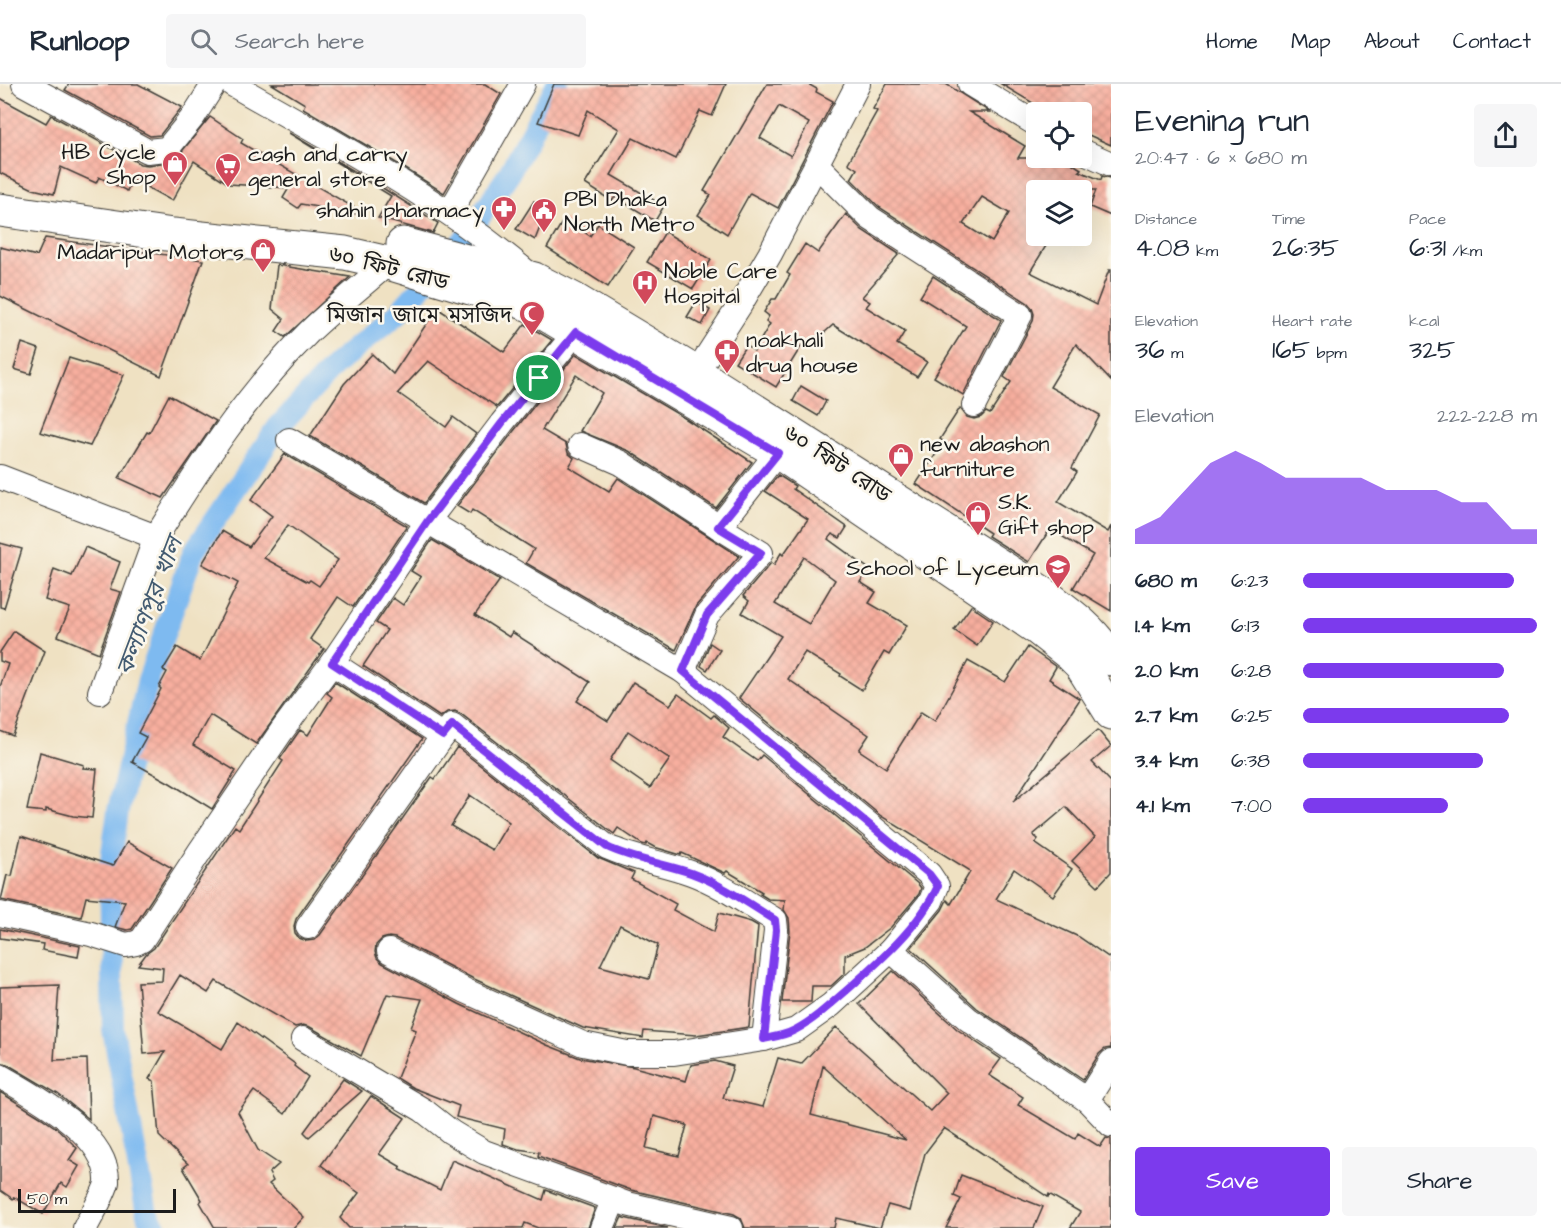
<!DOCTYPE html>
<html lang="en">
<head>
<meta charset="utf-8">
<style>
  body { margin:0; font-family:"Architects Daughter","Noto Sans Bengali",sans-serif; background:#f6f6f7; color:#1f2937; height:100vh; display:flex; flex-direction:column; font-size:22px; white-space:nowrap }
  * { box-sizing:border-box; margin:0 }
  p { font-size:20px; color:#747a83 }
  .icon { flex:none; width:33px; height:33px; fill:none; stroke:currentColor; stroke-width:2; stroke-linecap:round; stroke-linejoin:round }
  .map { position:relative; flex:1; overflow:hidden }
  .side { display:flex; flex-direction:column; background:#fff; width:450px }
  .side>* { flex:none }
  .fabs { position:absolute; left:1026px; top:18px; display:grid; gap:12px }
  .fabs a { display:grid; place-items:center; width:66px; height:66px; border-radius:6px; background:#fff; box-shadow:0 6px 24px #0002; font-size:30px }
  .scale { position:absolute; left:18px; bottom:15px; width:158px; box-sizing:border-box; padding-left:6px; border:3px solid #1c1c1c; border-top:0; font-size:16px; line-height:21px; white-space:nowrap; color:#1c1c1c; -webkit-text-stroke:4px #fbf7ec; paint-order:stroke }
  .pin { position:absolute; display:grid; place-items:center; width:51px; height:51px; color:#fff; margin:-26px; border:3px solid #fff; border-radius:50%; box-shadow:0 2px 6px #0007 }
  .round { display:grid; place-items:center; flex:none; width:63px; height:63px; border-radius:6px; background:#f6f6f7 }
  .head { display:flex; align-items:center; justify-content:space-between; height:102px; padding:0 24px }
  h1 { font-size:33px; font-weight:600; line-height:45px }
  .metrics { display:grid; grid-template-columns:repeat(3,1fr); gap:9px; height:102px; padding:6px 24px }
  .metrics div { display:grid; align-content:center }
  .metrics b { font-size:26px; font-weight:600 }
  .metrics small { font-size:16px; font-weight:400 }
  .metrics p { font-size:16px }
  .chart { height:168px; padding:12px 24px }
  .chart p { display:flex; justify-content:space-between }
  .chart svg { width:100%; height:108px; margin-top:6px; fill:#7c3aed; opacity:.7 }
  .button { display:flex; gap:12px; margin-top:auto; padding:12px 24px }
  .button a { flex:1; height:69px; border-radius:6px; background:#7c3aed; color:#fff; font-size:24px; font-weight:600; line-height:69px; text-align:center }
  .button a+a { background:#f6f6f7; color:#1f2937 }
  ul { padding:0 24px; list-style:none; font-size:20px }
  li { display:grid; grid-template-columns:96px 72px 1fr; align-items:center; height:45px }
  li i { height:15px; border-radius:8px; background:#7c3aed }
  header { display:flex; align-items:center; gap:36px; box-sizing:border-box; height:84px; padding:0 30px; background:#fff; border-bottom:2px solid #e0e1e3 }
  header strong { font-size:28px }
  nav { display:flex; gap:33px; margin-inline-start:auto; font-size:21px }
  .search { width:420px; height:54px; background:#f6f6f7; display:flex; align-items:center; gap:15px; box-sizing:border-box; padding:0 21px; border-radius:6px; color:#747a83; font-size:22px }
  main { display:flex; flex:1; min-height:0 }
  .map>svg:first-child { display:block }
</style>
</head>
<body>
<header>
<strong>Runloop</strong>
<div class="search"><svg class="icon" aria-label="search" viewBox="0 0 24 24"><circle cx="10" cy="10" r="6"/><path d="M15 15l6 6"/></svg>Search here</div>
<nav><a>Home</a><a>Map</a><a>About</a><a>Contact</a></nav>
</header>
<main>
<div class="map">
<svg width="1111" height="1144" viewBox="0 0 1111 1144">
  <defs>
    <pattern id="building-cross-hatch" width="8" height="8" patternUnits="userSpaceOnUse" patternTransform="scale(1.5)"><rect width="8" height="8" fill="#f8af9f"/><path d="M0 0l8 8M0 8l8-8" fill="none" stroke="#d49688"/></pattern>
  </defs>
  <rect width="100%" height="100%" fill="#fbf7ec"/>
  <filter id="ink" filterUnits="userSpaceOnUse"><feTurbulence type="fractalNoise" baseFrequency=".0167" numOctaves="2"/><feDisplacementMap in="SourceGraphic" scale="12" xChannelSelector="R" yChannelSelector="G"/><feConvolveMatrix kernelMatrix="1 2 1 2 8 2 1 2 1" color-interpolation-filters="sRGB"/></filter>
  <filter id="wash" filterUnits="userSpaceOnUse"><feTurbulence type="fractalNoise" baseFrequency=".008" numOctaves="4" result="noise"/><feDisplacementMap in="SourceGraphic" scale="24" xChannelSelector="R" yChannelSelector="G"/><feGaussianBlur stdDeviation="1.35" result="paint"/><feColorMatrix in="noise" values="0 0 0 0 0 0 0 0 0 0 0 0 0 0 0 0 0 1.4 0 .05"/><feComposite in="paint" operator="in"/></filter>
  <g filter="url(#wash)">
    <rect width="100%" height="100%" fill="#efe1c2"/>
    <g fill="none" stroke-linecap="round" stroke-linejoin="round">
      <path stroke="#7ebaf0" stroke-width="22" d="M156,1144L147,1130L113,946L110,783L118,727L148,596L193,469L278,343L335,281L399,228L467,152L508,91L557,0"/>
    </g>
    <g id="blocks">
      <g fill="url(#building-cross-hatch)" fill-rule="evenodd">
        <path d="M69,0H138L182,23L160,51L150,52L65,6Z"/>
        <path d="M272,0H485L501,10L444,109L393,77L303,24L305,20Z"/>
        <path d="M554,0H726L712,32L700,27L676,75L633,54L611,91L664,122L655,137L615,113L612,117L585,100L619,45L588,26L578,51L538,38Z"/>
        <path d="M767,0H808L817,5L816,8L833,17L778,124L750,109L727,150L698,131L711,111L704,107ZM779,22L809,39L791,72L760,54Z"/>
        <path d="M887,0H946L990,28H969L1025,62L1018,74H1070V78L1081,85L1079,87L1101,96L1102,92L1111,94V132L1090,123L1096,106H1036V152H1052L1030,188L1096,221L1109,186H1111V297L1076,260L1050,303L1100,331L1072,384L1077,388L1058,418L1108,448L1111,442V527L1073,504L1093,471L1050,445L1029,478L988,452L990,449L916,400L944,358L940,355L960,324L967,333L974,335L981,333L986,328L990,330L1011,298L1004,293L1033,237L1034,230L1032,224L1028,219L879,123L851,95L857,85L848,79L877,27L873,25ZM982,113L1009,129L992,158L963,140Z"/>
        <path d="M1001,0H1111V61L1082,48V28H1048Z"/>
        <path d="M0,14L46,39L51,31L140,80L148,81L174,77L210,33L243,55L241,59L362,128L361,131L301,120L298,124L283,114L289,104L229,100L194,77L172,117L132,95L127,107L99,93L96,99L61,83L54,110L33,105L0,89Z"/>
        <path d="M289,49L378,101L438,139L433,149L378,134L391,112Z"/>
        <path d="M534,117L547,125L535,156L516,145Z"/>
        <path d="M846,130L862,146L899,170L862,213L870,218L866,223L905,247L897,260L927,278L917,293L833,241L815,257L805,256L776,303L735,278L746,261L754,267L770,240L766,237L769,232L764,228L772,215H776L790,191L787,189L805,160L818,169Z"/>
        <path d="M564,135L590,152L598,140L634,163L608,203L547,164Z"/>
        <path d="M665,148L711,176L693,205L647,178Z"/>
        <path d="M45,154L203,176L161,292L0,212V163L37,172Z"/>
        <path d="M277,181L350,193L285,253L276,247L284,235L272,225Z"/>
        <path d="M933,192L1001,236L963,311L934,293L966,242L920,213Z"/>
        <path d="M696,218L710,226L702,241L687,233Z"/>
        <path d="M437,224L504,268L525,240L552,256L497,323L428,277L398,309L446,343L453,333L476,350L424,419L310,352L344,300L372,270L393,290Z"/>
        <path d="M22,259L39,265L31,290L14,285Z"/>
        <path d="M576,270L686,335L752,378L716,424L629,367L580,347L602,309L576,291L542,346L566,360L568,369L574,374L569,383L609,407L618,394L739,472L696,522L676,566L526,479L534,465L472,426L470,430L457,422L513,348Z"/>
        <path d="M69,274L124,291L90,362L40,348Z"/>
        <path d="M801,302L826,317L818,332L793,317Z"/>
        <path d="M169,311L216,337L163,414L119,394L147,348L149,349Z"/>
        <path d="M285,370L407,442L353,523L338,513L310,555L324,565L256,660L210,631L193,661L236,687L212,725L170,699L132,678L146,653L138,649L161,605L159,603L167,588L163,586L177,563L200,577L238,499L202,480L222,447L249,463L272,432L251,416ZM288,441L338,476L319,502L310,496L308,498L264,474Z"/>
        <path d="M778,391L795,402L793,405L847,443L840,454L832,450L828,455L869,485L860,498L876,508L869,519L907,541L889,571L884,568L862,606L840,592L841,590L805,568L788,595L869,651L859,666L886,684L921,628L935,637L968,577L1005,598L1028,563L1056,583L1049,595L1080,615L1013,718L1098,646L1111,662L1092,678L1111,698V788L1098,802L1072,777L1095,753L1066,723L1033,751L1038,755L1035,759L1072,785L1053,812L1014,785L996,815L1079,853L1111,875V964L1105,965L1099,970L1083,996L977,924L911,864L942,826L947,816L951,820L970,788L969,786L881,732L739,614L781,552L742,529L749,517L743,512L771,479L774,481L781,469L783,471L808,435L765,407ZM804,473L835,496L809,540L775,520Z"/>
        <path d="M432,456L500,496L475,531L509,553L512,548L590,598L577,617L608,637L633,598L670,621L678,610L711,634L714,631L729,644L723,653L757,677L762,671L918,800L921,804L919,810L891,843L865,863L845,871V889L831,902H812L811,918H782L790,847L789,834L784,826L785,816L768,815L760,810L762,808L727,787L725,789L682,769L681,771L654,763L647,759L646,761L642,760L618,744L614,750L461,630L455,627L447,628L440,633L363,582L387,546L376,539L393,514L403,521L421,493L411,487ZM628,647L670,675L650,704L610,676Z"/>
        <path d="M0,459L22,465L4,524L0,523Z"/>
        <path d="M85,463L120,478L110,505L121,508L99,569L58,552L70,524L45,516L54,485L72,492Z"/>
        <path d="M971,522L993,537L977,562L954,546Z"/>
        <path d="M14,547L45,567L13,652L0,647V603L8,580L0,577V568Z"/>
        <path d="M710,559L720,566L707,586L701,582Z"/>
        <path d="M335,598L422,655L296,835L294,842L295,849L299,854L307,857L314,856L320,851L432,693L435,695L457,663L598,774L634,789L631,795L676,820L673,826L714,848L719,829L751,838L758,842L749,943L696,951L644,947L643,954L583,944L472,894L395,854L389,853L382,855L376,861L375,868L377,874L382,879L459,920L547,961L580,974L634,983L686,997L691,981L715,977L733,982L723,1014L758,1022L763,1023L778,974L801,980L836,943L930,1027L947,1009L859,920L893,887L958,946L1001,975L989,991L1023,1013L1018,1021L1075,1055L1078,1049L1100,1063L1106,1054L1111,1055V1144H1070L1080,1128L1049,1110L1048,1113L944,1044L925,1069L910,1127L888,1121L880,1144L836,1134L834,1144H745L741,1134L734,1130L631,1106L538,1072L539,1068L518,1065L503,1060L505,1045L456,1033L459,1022L413,1004L397,994L416,946L411,944L422,915L387,910L361,972L310,943L303,941L295,943L216,897L208,909L180,891L158,927L222,965L238,938L295,980L294,982L308,993L285,1030L254,1007L238,1028L258,1066L279,1080L269,1089L273,1097L269,1100L304,1133L294,1144H215L200,1118L202,1116L183,1084L188,1080L159,1052L154,997L149,995L165,968L144,970L138,898L162,897L163,884L138,881L146,870L154,864L235,742L239,745L283,677L280,675L293,656L300,646L308,651L332,613L327,609ZM470,711L509,738L492,766L451,742ZM620,841L658,861L649,895L600,882ZM823,982L906,1056L811,1031ZM654,1032L687,1041L679,1072L646,1064Z"/>
        <path d="M40,668L84,681L83,684L97,685L92,734L73,732L46,725V728L27,726Z"/>
        <path d="M21,752L113,782L127,758L172,784L132,845L127,846L115,843L125,817L86,813L81,833L1,816L7,791L12,792Z"/>
        <path d="M0,845L80,862L78,873L42,866L43,860L0,854Z"/>
        <path d="M59,901L54,976L87,975L89,1035L58,1010L7,980L0,978V903Z"/>
        <path d="M343,995L362,1007L309,1053L304,1048Z"/>
        <path d="M0,1008L42,1034L59,1046L77,1064L69,1076L79,1082L67,1103L61,1099L43,1130L14,1113L13,1115L0,1106Z"/>
        <path d="M371,1012L405,1034L379,1070L401,1083L399,1085L440,1106L452,1076L543,1116L546,1106L595,1124L588,1144H538L525,1139L523,1144H349L340,1134L359,1109L321,1081Z"/>
        <path d="M961,1091L1043,1123L1034,1144H946L961,1115L954,1112Z"/>
        <path d="M622,1133L624,1134L668,1144H617Z"/>
      </g>
    </g>
  </g>
  <g filter="url(#ink)">
    <use href="#blocks" fill-opacity="0" stroke="#3c3a35" stroke-width="1.5"/>
    <g fill="none" stroke-linecap="round" stroke-linejoin="round">
      <defs>
        <g id="street">
          <path d="M24,0L147,67L167,65L193,33L214,0"/>
          <path d="M232,0C334,59 441,114 530,191"/>
          <path d="M970,0L1036,40"/>
          <path d="M1082,67L1111,80"/>
          <path d="M817,81L870,134L1020,231L974,321"/>
          <path d="M450,128L523,0"/>
          <path d="M696,289L740,221L770,170L858,0"/>
          <path d="M289,356L683,587L929,790L937,802L931,817L891,866L968,935L1087,1016"/>
          <path d="M580,361L621,379L719,443"/>
          <path d="M0,393L156,453C201,381 248,308 309,248C334,224 362,202 388,179"/>
          <path d="M683,587L707,531L761,469L719,443L778,368"/>
          <path d="M100,608L156,453"/>
          <path d="M443,652L452,641L607,763C634,775 663,779 691,789C721,800 748,820 775,836L776,846L764,955"/>
          <path d="M0,830L91,850L126,861L136,859L142,856L200,767L281,648L332,579L427,438L502,339L576,248"/>
          <path d="M308,843L443,652L332,579"/>
          <path d="M389,867L466,907L583,960L627,969H674L764,955L796,946L831,921L891,866"/>
          <path d="M303,955L423,1026L451,1048L484,1068L627,1120L731,1144"/>
          <path d="M1111,978L1087,1016L1111,1041"/>
          <path d="M0,992C36,1013 109,1051 107,1098C106,1107 90,1134 85,1144"/>
          <path d="M602,1144L614,1115"/>
        </g>
        <g id="secondary">
          <path d="M0,126L173,151L345,169L388,179L477,206L503,211L530,221L778,368L1037,544L1071,571L1081,581L1111,629"/>
          <path d="M403,160L534,195L573,215L696,289L1041,508C1068,528 1093,545 1111,575"/>
        </g>
      </defs>
      <use href="#street" stroke="#3c3a35" stroke-width="26"/>
      <use href="#secondary" stroke="#3c3a35" stroke-width="35"/>
      <use href="#street" stroke="#fff" stroke-width="24"/>
      <use href="#secondary" stroke="#fff" stroke-width="33"/>
    </g>
  </g>
  <g fill="none" stroke-linecap="round" stroke-linejoin="round" filter="url(#ink)">
    <defs>
      <path id="route" d="M576,248L778,369L718,443L761,469L707,531L683,587L929,790L938,802C920,842 880,877 847,906C831,920 814,936 795,946C786,951 774,953 764,955L776,846L775,836C748,819 721,800 691,789C663,779 634,776 607,763L452,641L443,652L332,579L427,438L502,339Z"/>
    </defs>
    <use href="#route" stroke="#fff" stroke-width="12"/>
    <use href="#route" stroke="#7c3aed" stroke-width="8"/>
  </g>
  <defs>
    <symbol id="shop-pin" viewBox="-11 -11 22 30"><path d="M0 17L-7.5 6A9.5 9.5 0 1 1 7.5 6Z" fill="#d1495b" stroke="#fbf7ec"/><path d="M-5-2.5h2.3a2.7 3.5 0 0 1 5.4 0H5L5.5 6h-11ZM-1.5-2.5h3a1.5 2.3 0 0 0-3 0Z" fill="#fff"/></symbol>
    <symbol id="supermarket-pin" viewBox="-11 -11 22 30"><path d="M0 17L-7.5 6A9.5 9.5 0 1 1 7.5 6Z" fill="#d1495b" stroke="#fbf7ec"/><path d="M-6-5.5h2.5l.6 2H6L4.5 2H-2.5L-4.4-4H-6ZM-1.5 3.2a1.3 1.3 0 1 0 .1 0ZM3 3.2a1.3 1.3 0 1 0 .1 0Z" fill="#fff"/></symbol>
    <symbol id="pharmacy-pin" viewBox="-11 -11 22 30"><path d="M0 17L-7.5 6A9.5 9.5 0 1 1 7.5 6Z" fill="#d1495b" stroke="#fbf7ec"/><path d="M-2-6h4v4h4v4h-4v4h-4v-4h-4v-4h4Z" fill="#fff"/></symbol>
    <symbol id="civic-pin" viewBox="-11 -11 22 30"><path d="M0 17L-7.5 6A9.5 9.5 0 1 1 7.5 6Z" fill="#d1495b" stroke="#fbf7ec"/><path d="M-.6-6.5H3V-4.5H.6V-3L4-1V1h2V6H-6V1h2V-1L-.6-3ZM-1.2 2.5V6h2.4V2.5Z" fill="#fff"/></symbol>
    <symbol id="hospital-pin" viewBox="-11 -11 22 30"><path d="M0 17L-7.5 6A9.5 9.5 0 1 1 7.5 6Z" fill="#d1495b" stroke="#fbf7ec"/><path d="M-5-5h3v3.5h4V-5h3V5h-3V1.5h-4V5h-3Z" fill="#fff"/></symbol>
    <symbol id="mosque-pin" viewBox="-11 -11 22 30"><path d="M0 17L-7.5 6A9.5 9.5 0 1 1 7.5 6Z" fill="#d1495b" stroke="#fbf7ec"/><path d="M3.5-4.9A6 6 0 1 0 3.5 4.9A5 5 0 1 1 3.5-4.9Z" fill="#fff"/></symbol>
    <symbol id="school-pin" viewBox="-11 -11 22 30"><path d="M0 17L-7.5 6A9.5 9.5 0 1 1 7.5 6Z" fill="#d1495b" stroke="#fbf7ec"/><path d="M0-5L7-2L0 1L-7-2ZM-4 1L0 2.5L4 1V4Q0 6-4 4Z" fill="#fff"/></symbol>
  </defs>
  <g fill-rule="evenodd">
    <use href="#shop-pin" x="160" y="65" width="30" height="40"/>
    <use href="#supermarket-pin" x="213" y="67" width="30" height="40"/>
    <use href="#pharmacy-pin" x="489" y="110" width="30" height="40"/>
    <use href="#civic-pin" x="529" y="112" width="30" height="40"/>
    <use href="#shop-pin" x="248" y="152" width="30" height="40"/>
    <use href="#hospital-pin" x="630" y="184" width="30" height="40"/>
    <use href="#mosque-pin" x="517" y="215" width="30" height="40"/>
    <use href="#pharmacy-pin" x="712" y="253" width="30" height="40"/>
    <use href="#shop-pin" x="886" y="357" width="30" height="40"/>
    <use href="#shop-pin" x="963" y="415" width="30" height="40"/>
    <use href="#school-pin" x="1043" y="468" width="30" height="40"/>
  </g>
  <g text-anchor="middle" stroke-width="5" stroke-linejoin="round" paint-order="stroke">
    <g font-size="22" fill="#1c1c1c" stroke="#fbf7ec" text-anchor="start">
      <text x="156" y="75" text-anchor="end">HB Cycle<tspan x="156" dy="25">Shop</tspan></text>
      <text x="248" y="77">cash and carry<tspan x="248" dy="25">general store</tspan></text>
      <text x="564" y="122">PBI Dhaka<tspan x="564" dy="25">North Metro</tspan></text>
      <text x="484" y="133" text-anchor="end">shahin pharmacy</text>
      <text x="244" y="175" text-anchor="end">Madaripur Motors</text>
      <text x="664" y="194">Noble Care<tspan x="664" dy="25">Hospital</tspan></text>
      <text x="512" y="238" text-anchor="end">মিজান জামে মসজিদ</text>
      <text x="746" y="263">noakhali<tspan x="746" dy="25">drug house</tspan></text>
      <text x="920" y="367">new abashon<tspan x="920" dy="25">furniture</tspan></text>
      <text x="998" y="425">S.K.<tspan x="998" dy="25">Gift shop</tspan></text>
      <text x="1038" y="491" text-anchor="end">School of Lyceum</text>
    </g>
    <g font-size="22" fill="#1c1c1c" stroke="#fbf7ec">
      <text transform="translate(389 183) rotate(14)" y="8">৬০ ফিট রোড</text>
      <text transform="translate(838 379) rotate(33)" y="8">৬০ ফিট রোড</text>
    </g>
    <g font-size="24" font-style="italic" fill="#435b71" stroke="#fbf7ec">
      <text transform="translate(149 522) rotate(-69)" y="8">কল্যাণপুর খাল</text>
    </g>
  </g>
</svg>
<div class="fabs">
<a><svg class="icon" aria-label="locate" viewBox="0 0 24 24"><circle cx="12" cy="12" r="6"/><path d="M12 2v4M12 18v4M2 12h4M18 12h4"/></svg></a>
<a><svg class="icon" aria-label="layers" viewBox="0 0 24 24"><path d="M12 4l9 5-9 5-9-5zM3 14l9 5 9-5"/></svg></a>
</div>
<div class="scale">50 m</div>
<div class="pin" style="left:539px;top:294px;background:#1e9e55"><svg class="icon" aria-label="arrive" viewBox="0 0 24 24"><path d="M6 21V4h12l-3 4 3 4H6"/></svg></div>
</div>
<section class="side">
<div class="head"><div><h1>Evening run</h1><p>20:47 · 6 × 680 m</p></div><a class="round"><svg class="icon" aria-label="share" viewBox="0 0 24 24"><path d="M12 15V3M7 8l5-5 5 5M5 13v7h14v-7"/></svg></a></div>
<div class="metrics">
<div><p>Distance</p><b>4.08<small> km</small></b></div>
<div><p>Time</p><b>26:35</b></div>
<div><p>Pace</p><b>6:31<small> /km</small></b></div>
</div>
<div class="metrics">
<div><p>Elevation</p><b>36<small> m</small></b></div>
<div><p>Heart rate</p><b>165<small> bpm</small></b></div>
<div><p>kcal</p><b>325</b></div>
</div>
<div class="chart"><p><span>Elevation</span>222–228 m</p>
<svg viewBox="0 0 160 44" preserveAspectRatio="none"><path d="M0 44V38L10 33L20 22L30 11L40 6L50 11L60 17L70 17L80 17L90 17L100 22L110 22L120 22L130 27L140 27L150 38L160 38V44z"/></svg>
</div>
<ul>
<li><b>680 m</b>6:23<i style="width:90%"></i></li>
<li><b>1.4 km</b>6:13<i style="width:100%"></i></li>
<li><b>2.0 km</b>6:28<i style="width:86%"></i></li>
<li><b>2.7 km</b>6:25<i style="width:88%"></i></li>
<li><b>3.4 km</b>6:38<i style="width:77%"></i></li>
<li><b>4.1 km</b>7:00<i style="width:62%"></i></li>
</ul>
<div class="button"><a>Save</a><a>Share</a></div>
</section>
</main>
</body>
</html>
